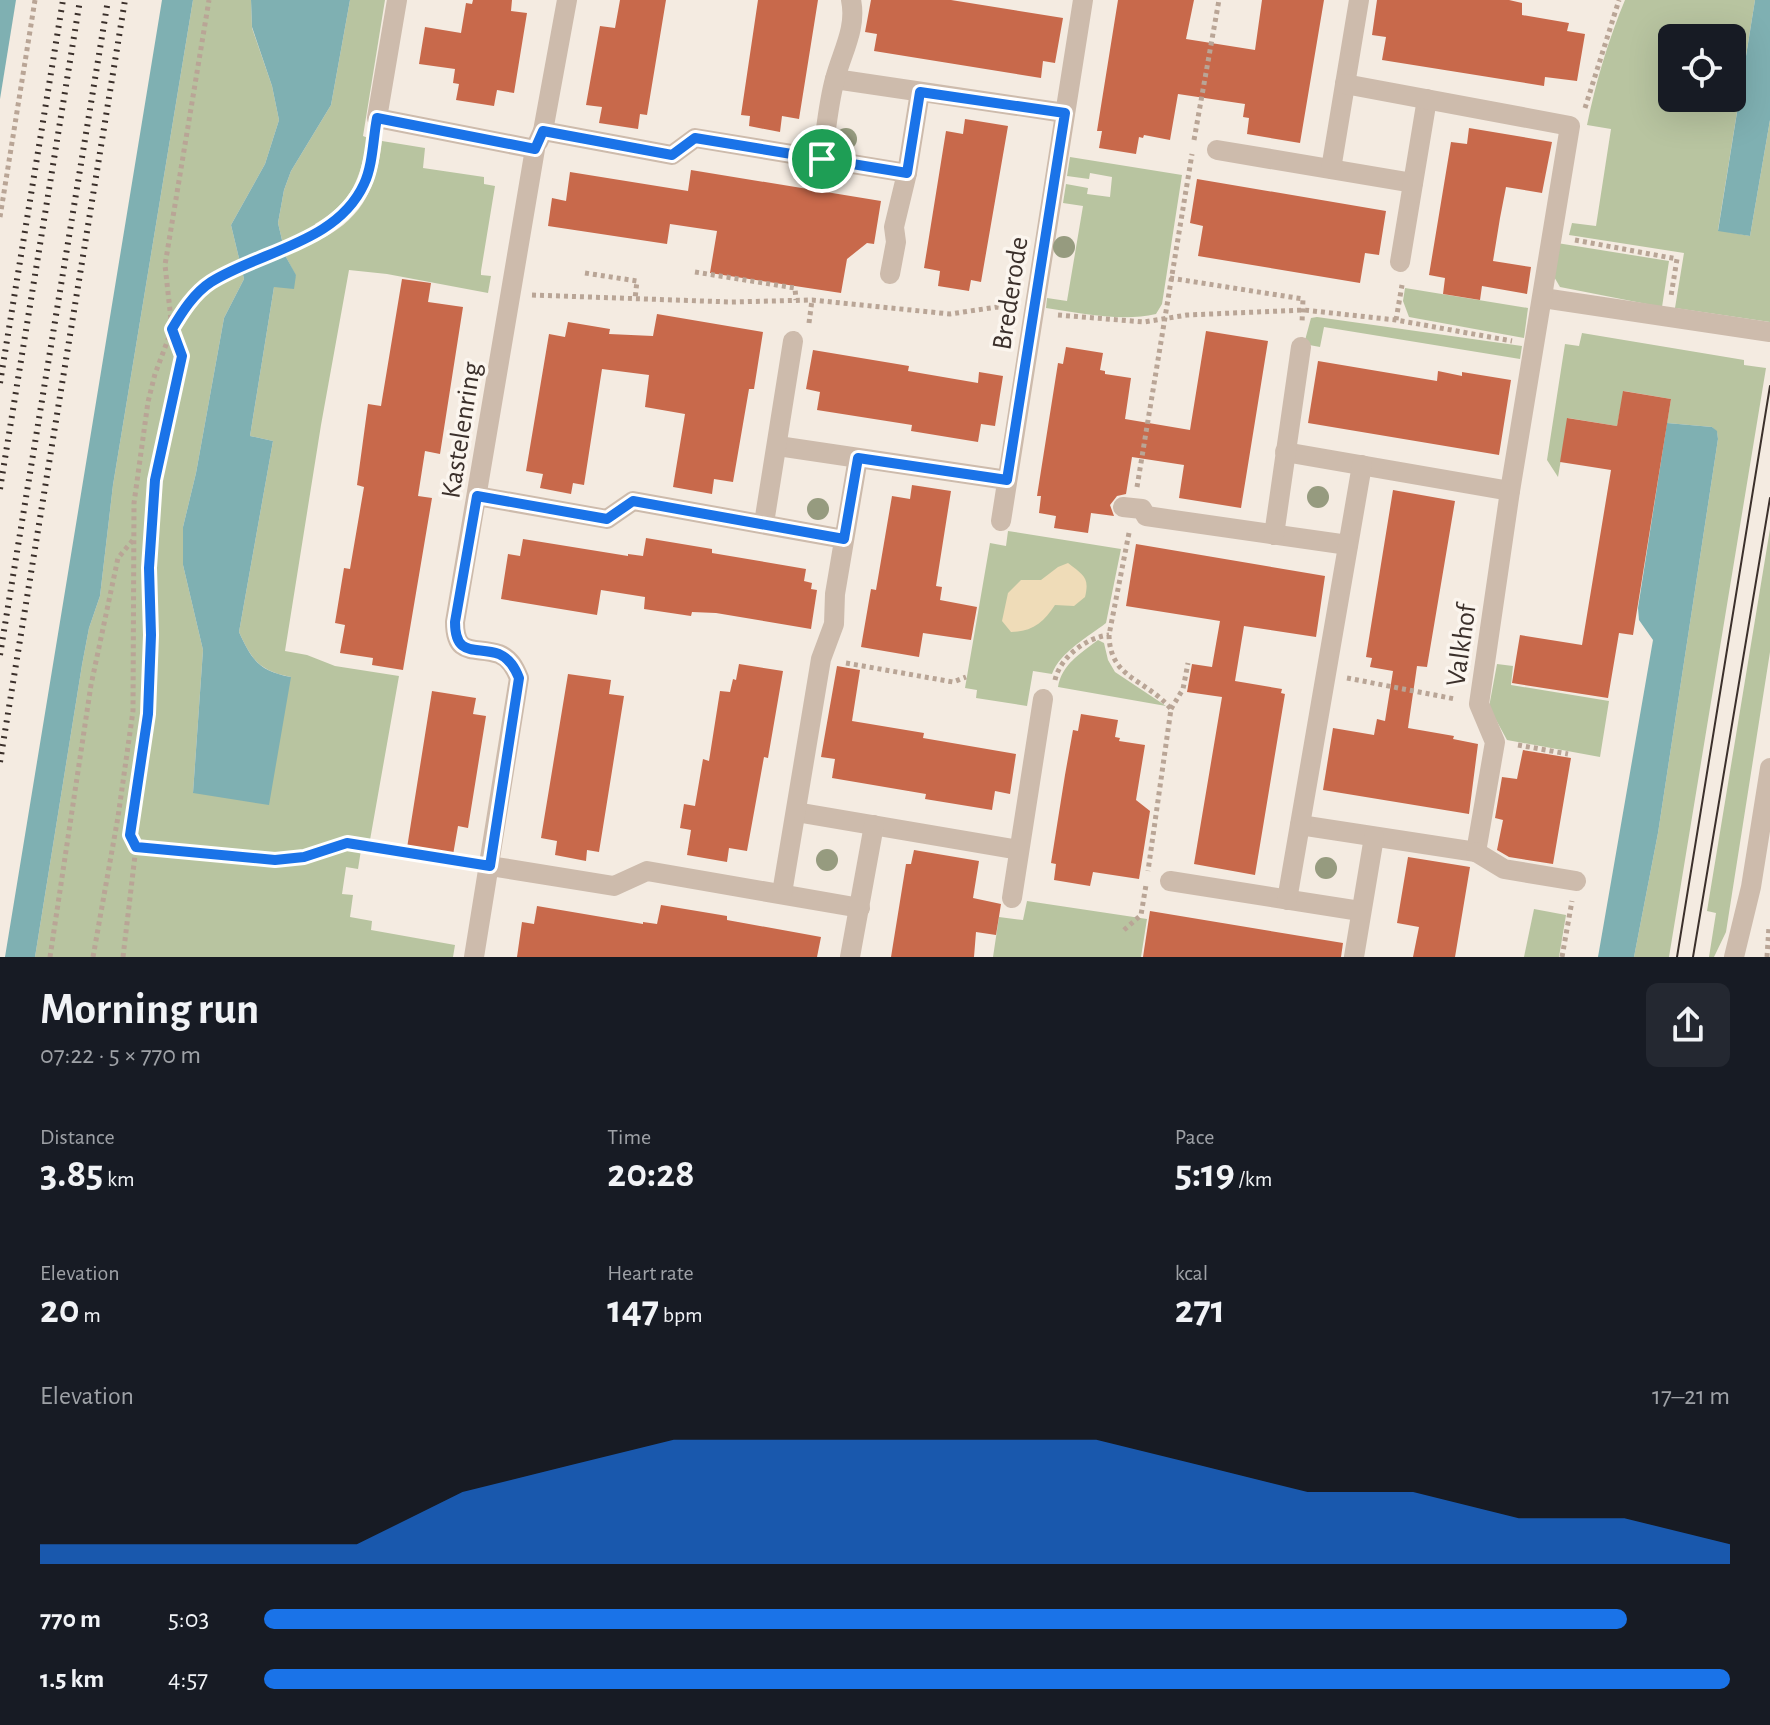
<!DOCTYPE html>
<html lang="en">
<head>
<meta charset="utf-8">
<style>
  body { margin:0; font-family:"Alegreya Sans",sans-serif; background:#242831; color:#f1f3f6; height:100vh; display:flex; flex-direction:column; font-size:30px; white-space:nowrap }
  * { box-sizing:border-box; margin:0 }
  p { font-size:26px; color:#9ea1a6 }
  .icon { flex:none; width:44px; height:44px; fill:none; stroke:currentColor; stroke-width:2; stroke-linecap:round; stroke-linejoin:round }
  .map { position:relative; height:957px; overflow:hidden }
  .drawer { display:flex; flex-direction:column; background:#171b24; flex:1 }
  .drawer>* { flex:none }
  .fabs { position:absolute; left:1658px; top:24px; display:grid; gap:16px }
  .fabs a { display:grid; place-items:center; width:88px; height:88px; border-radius:12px; background:#171b24; box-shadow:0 8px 32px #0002; font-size:40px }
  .pin { position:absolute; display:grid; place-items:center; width:68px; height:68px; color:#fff; margin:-34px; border:4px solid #fff; border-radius:50%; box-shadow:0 2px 8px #0007 }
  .round { display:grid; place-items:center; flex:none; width:84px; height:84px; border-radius:12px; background:#242831 }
  .overview { display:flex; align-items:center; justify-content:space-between; height:136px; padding:0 40px }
  h1 { font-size:44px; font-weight:600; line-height:60px }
  .stats { display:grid; grid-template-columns:repeat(3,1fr); gap:12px; height:136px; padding:8px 40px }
  .stats div { display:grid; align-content:center }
  .stats b { font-size:40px; font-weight:600 }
  .stats small { font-size:22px; font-weight:400 }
  .stats p { font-size:22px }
  .chart { height:224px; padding:16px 40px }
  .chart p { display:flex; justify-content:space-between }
  .chart svg { width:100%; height:144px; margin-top:8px; fill:#1a73e8; opacity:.7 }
  ul { padding:0 40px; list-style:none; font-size:26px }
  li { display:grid; grid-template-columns:128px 96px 1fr; align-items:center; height:60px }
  li i { height:20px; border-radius:10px; background:#1a73e8 }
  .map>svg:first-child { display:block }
</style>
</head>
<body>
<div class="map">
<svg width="1770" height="957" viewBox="0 0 1770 957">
  <rect width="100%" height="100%" fill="#f4ebe1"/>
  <g fill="#b8c4a0" fill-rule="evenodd">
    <path d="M193,0H251L252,28L272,86L279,120L265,164L231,225L244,279L224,318L196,473L183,527V565L203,650L193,793L291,677C259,671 252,660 239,632L273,441L250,436L274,287L296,276L286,257L278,223L284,190L291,171L331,105L350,0H385L363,136L368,138C359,180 354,201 315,224L323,238C364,217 377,184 382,141L425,148L423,168L484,177V184L495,186L481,271V275L491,276L488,293L387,274L349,270L321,425L285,651L307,655L335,666L399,676L370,840L361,850L358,869L346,867L342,894L353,895L350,917L372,921L371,930L455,945L453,957H35L82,665L89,628L100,596L113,485Z"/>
    <path d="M1625,0H1755L1718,230L1750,236L1770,120V322L1675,308L1684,253L1569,235L1572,223L1596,226L1611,129L1587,125C1596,81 1608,41 1625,0ZM1672,38H1732V98H1672Z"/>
    <path d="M1070,157L1182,175L1162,304L1156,314C1121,322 1081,313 1046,308L1047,298L1067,301L1083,206L1063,203L1066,184L1088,188L1087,194L1110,197L1112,177L1090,173L1089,179L1067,176Z"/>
    <path d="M1557,243L1669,261L1662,307L1560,287L1553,275Z"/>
    <path d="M1405,288L1528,308L1524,338L1409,317L1403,301Z"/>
    <path d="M1317,317L1522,346L1520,359L1324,327L1320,347L1304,344L1311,318Z"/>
    <path d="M1582,333L1744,360V365L1766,368L1669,957H1634L1658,833L1718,439L1717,432L1712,427L1667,423L1671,399L1624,391L1617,426L1568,418L1558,477L1547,460L1565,344L1579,346Z"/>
    <path d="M1770,529V652L1726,932L1714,957H1709L1716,913L1707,911Z"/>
    <path d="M1008,531L1121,549L1106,623C1088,637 1060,652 1052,674L1033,671L1027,706L976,698L977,690L965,688L990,543L1006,546Z"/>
    <path d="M1098,640L1104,643L1108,660L1115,672L1166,706L1058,687C1062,664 1080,654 1098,640Z"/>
    <path d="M1497,664L1513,666L1511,685L1609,701L1600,757L1507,740L1489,707Z"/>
    <path d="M1027,901L1147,919L1141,957H993L999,917L1023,920Z"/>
    <path d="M1534,909L1566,915L1559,957H1524Z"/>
  </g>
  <path fill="#efdcb8" d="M1068,563C1083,575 1090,577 1085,597L1074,606L1055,605C1044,622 1032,632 1011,632L1002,621L1008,593L1021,580H1041L1058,567Z"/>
  <g fill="#7fb0b2">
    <path d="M0,0H16L0,99Z"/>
    <path d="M162,0H193L113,485L100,596L89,628L82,665L35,957H5Z"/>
    <path d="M251,0H350L331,105L291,171L284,190L278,223L286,257L296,275L294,289L274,287L250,436L273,441L239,632C252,661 260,671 291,677L269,805L193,793L203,650L183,565V527L196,473L224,318L244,279L231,225L265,164L279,120L272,86L252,27Z"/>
    <path d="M1755,0H1770V120L1750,236L1718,231Z"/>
    <path d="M1667,423L1712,427L1717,431L1718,439L1658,833L1634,957H1598L1653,640L1639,620L1638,608Z"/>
  </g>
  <g fill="#c8694b">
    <path d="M473,0H512L511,11L527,13L514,93L497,90L494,106L456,100L459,84L453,83L455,69L419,64L425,27L461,33L466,3L472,4Z"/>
    <path d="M620,0H666L647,115L640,114L638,129L599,123L602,107L586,105L600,26L615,28Z"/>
    <path d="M758,0H818L799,119L782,116L780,132L749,126L750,116L741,115Z"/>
    <path d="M871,0H951L1063,18L1055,63L1043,61L1041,78L874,51L877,34L865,32Z"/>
    <path d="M1118,0H1194L1186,39L1255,50L1262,0H1324L1300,143L1247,134L1249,118L1243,117L1245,104L1178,94L1170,140L1144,135L1143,138L1139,137L1136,154L1099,148L1102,131H1097Z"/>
    <path d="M1377,0H1509L1522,3V15L1569,23L1567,31L1585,34L1577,81L1545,77L1544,86L1382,60L1386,37L1372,35Z"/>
    <path d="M965,119L1008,126L981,282L971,280L969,291L938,286L940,271L924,268L946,131L963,134Z"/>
    <path d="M1469,128L1552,142L1542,193L1506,187L1500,218L1493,261L1531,267L1527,294L1482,286L1480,300L1443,294L1445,278L1429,275L1451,142L1467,144Z"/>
    <path d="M691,170L881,201L874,244L867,243L847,259L841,293L710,273L717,231L670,224L667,244L548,226L552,198L566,201L570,172L688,191Z"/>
    <path d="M1197,179L1386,211L1379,255L1365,253L1360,283L1198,256L1203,226L1190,223Z"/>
    <path d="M402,279L431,283L428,302L463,307L440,454L425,451L418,496L432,498L403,670L372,665L373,658L340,653L345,625L335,623L344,568L350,569L364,487L357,485L368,404L381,406Z"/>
    <path d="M657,314L763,332L754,389H749L733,482L714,479L712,494L673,487L685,414L645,407L649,375L602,369L584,485L573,483L571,494L540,488L543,474L526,471L549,334L565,337L568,322L610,329L609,334L653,336Z"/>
    <path d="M1206,331L1268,341L1241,508L1179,498L1184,465L1132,457L1126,494L1117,496L1110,505L1114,516L1091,513L1088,533L1054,528L1056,516L1039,513L1041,496H1037L1058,363L1063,364L1066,347L1103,353L1100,370L1105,371V374L1131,378L1125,419L1190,430Z"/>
    <path d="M813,350L909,366L908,371L978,383L979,372L1003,376L995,426L981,424L978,442L911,431L912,425L817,410L820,392L806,389Z"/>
    <path d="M1318,361L1437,381L1438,371L1462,376V372L1511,380L1499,455L1308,423Z"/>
    <path d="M1623,391L1671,399L1633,635L1619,633L1608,698L1512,683L1520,635L1582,645L1611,470L1560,462L1567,418L1617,426Z"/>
    <path d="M912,485L951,491L936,586L942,587L940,600L977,607L971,640L923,633L919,657L861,647L871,589L876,590L892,496L910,499Z"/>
    <path d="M1393,490L1455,501L1427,667L1417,666L1408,728L1454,736L1453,739L1478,744L1469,814L1323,790L1333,728L1374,735L1377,719L1385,721L1393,671L1370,667L1372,658L1366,657Z"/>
    <path d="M646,538L712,549V553L806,569L804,581L812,583L811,589L817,590L811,629L716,613L692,612L691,616L644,609L645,597L601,590L597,615L501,599L508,554L520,556L523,539L628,556V554L643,556Z"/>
    <path d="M1136,544L1325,576L1316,637L1244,626L1235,681L1282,689L1281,693L1285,694L1255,875L1194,864L1222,697L1187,692L1192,664L1212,667L1220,621L1126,606Z"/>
    <path d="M739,664L783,671L768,758L764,757L747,851L729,848L727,862L687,855L691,830L680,828L684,804L695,806L703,759L709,761L720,691L730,692L733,679L736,680Z"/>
    <path d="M837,666L860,670L852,721L924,733L923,738L1016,754L1010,794L995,791L992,810L925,799L926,794L832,778L835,759L821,757Z"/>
    <path d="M568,674L611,680L609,694L624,696L599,852L587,850L586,861L555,855L557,841L541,838Z"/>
    <path d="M432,691L476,698L473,714L486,716L468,828L458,826L453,855L407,848Z"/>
    <path d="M1081,714L1118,720L1115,737L1120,738L1119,741L1145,745L1136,800L1150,811L1139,879L1093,872L1090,886L1054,880L1056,864L1051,863L1065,775L1073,730L1078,731Z"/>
    <path d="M1523,750L1571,758L1553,864L1509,857L1497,850L1503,820L1495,818L1502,777L1517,779Z"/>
    <path d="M914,850L979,861L973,898L1001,904L996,935L976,932L974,957H891L906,864H911Z"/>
    <path d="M1408,857L1470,867L1455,957H1413L1419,927L1397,923Z"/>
    <path d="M661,905L727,916V920L821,937L817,957H517L522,922L534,924L537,906L643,924V922L657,924Z"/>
    <path d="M1150,911L1343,943L1341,957H1143Z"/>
  </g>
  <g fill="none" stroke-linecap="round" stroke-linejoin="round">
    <g stroke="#b9a596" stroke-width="5" stroke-dasharray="4 4" stroke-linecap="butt">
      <path d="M1585,108L1619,0"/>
      <path d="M1194,140L1219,0"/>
      <path d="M0,217L35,0"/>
      <path d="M1575,240L1677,259L1671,296"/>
      <path d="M695,272L795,288L796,300"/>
      <path d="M585,273L637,281L635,299"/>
      <path d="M1170,278L1303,299L1302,323"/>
      <path d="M532,295L731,302L812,300L950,314L997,307L1012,309"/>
      <path d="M1058,315L1144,322L1187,315L1304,310L1396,320L1512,341"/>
      <path d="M1396,320L1402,285"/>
      <path d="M809,323L812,300"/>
      <path d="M1137,487L1192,154"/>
      <path d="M1129,533L1109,635C1110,679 1145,678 1171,709L1148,871"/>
      <path d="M846,663L953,682L966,677"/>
      <path d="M1347,678L1455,699"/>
      <path d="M1055,680C1060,657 1087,637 1109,635"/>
      <path d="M1171,709L1183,689L1188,663"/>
      <path d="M1518,745L1568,754"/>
      <path d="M136,847L130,835L148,714L151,635L149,568L155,480L182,356L172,329L165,265L209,0"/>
      <path d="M1124,930L1141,915L1146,885"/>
      <path d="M50,957L91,685L118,558L133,540"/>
      <path d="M93,957L118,817L133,711L134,503L148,402L155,374L172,329L188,304L210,283L302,240L323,228L352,204L365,182L373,142"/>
      <path d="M123,957L136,847L275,860L304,857L347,843L468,863"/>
      <path d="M1562,957L1572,901"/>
      <path d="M1767,957L1769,926"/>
    </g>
    <g stroke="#cdbbac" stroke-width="20">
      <path d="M397,0L377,118L535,149L455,622C455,658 475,646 499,654C510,658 515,668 519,678L474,957"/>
      <path d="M835,79L1065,113"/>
      <path d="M543,131L672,155L695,138L907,173"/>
      <path d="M538,142L543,131L567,0"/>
      <path d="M1217,150L1413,183"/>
      <path d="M822,159C826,132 828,104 835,79C842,52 857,28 851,0"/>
      <path d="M1331,169L1359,0"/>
      <path d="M1400,262L1427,99"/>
      <path d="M890,274L896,242L894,227L907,173L920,92"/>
      <path d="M1543,298L1770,332"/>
      <path d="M778,446L1007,480"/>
      <path d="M1285,452L1510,491"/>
      <path d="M477,496L607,519L633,501L844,539"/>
      <path d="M1123,507L1142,509L1146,516L1348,545"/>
      <path d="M1001,521L1083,0"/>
      <path d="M764,523L793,341"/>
      <path d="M1274,535L1301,347"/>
      <path d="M796,812L1019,850"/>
      <path d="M1300,825L1476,852L1495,742L1479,704L1510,491L1570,126L1345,84"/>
      <path d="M1476,852L1504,869L1576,881"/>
      <path d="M490,866L614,886L647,871L860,908"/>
      <path d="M1170,881L1360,911"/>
      <path d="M782,893L821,659L834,624L835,594L858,458"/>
      <path d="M1012,898L1043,699"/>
      <path d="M1287,900L1362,465"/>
      <path d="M850,957L874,825"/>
      <path d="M1354,957L1374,837"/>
    </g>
    <path stroke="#cdbbac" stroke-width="20" d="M1734,957L1751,887L1770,768"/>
    <g stroke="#3b302b" stroke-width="2">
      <path d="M1677,957L1770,386"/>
      <path d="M1693,957L1770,498"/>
    </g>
    <g stroke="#3b302b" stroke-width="6" stroke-dasharray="2 6" stroke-linecap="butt">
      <path d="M0,383L63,0"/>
      <path d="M0,489L80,0"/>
      <path d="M0,655L108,0"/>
      <path d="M0,762L125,0"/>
    </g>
  </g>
  <g fill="#969b7f">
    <circle cx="846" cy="139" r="11"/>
    <circle cx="1064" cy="247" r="11"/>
    <circle cx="1318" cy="497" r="11"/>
    <circle cx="818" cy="509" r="11"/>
    <circle cx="827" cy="860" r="11"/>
    <circle cx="1326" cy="868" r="11"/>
  </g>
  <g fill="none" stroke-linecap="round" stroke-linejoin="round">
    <defs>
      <path id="route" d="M920,92L1065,113L1007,480L858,458L844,539L633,501L607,519L477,496L455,622C455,658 476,646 499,654C510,659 515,668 519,678L490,866L347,843L304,857L275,860L136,847L130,835L148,714L151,635L149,568L155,480L182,356L172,329C182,312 194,293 211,282C260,251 337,243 364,184C373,165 373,138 377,118L535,149L543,131L672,155L695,138L907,173Z"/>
    </defs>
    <use href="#route" stroke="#fff" stroke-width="16"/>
    <use href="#route" stroke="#1a73e8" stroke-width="10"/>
  </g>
  <g text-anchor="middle" stroke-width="7" stroke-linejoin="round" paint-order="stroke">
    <g font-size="28" fill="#3b302b" stroke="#fbf5ee">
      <text transform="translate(1009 293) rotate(-81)" y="10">Brederode</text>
      <text transform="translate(460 430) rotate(-81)" y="10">Kastelenring</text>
      <text transform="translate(1460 645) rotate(-82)" y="10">Valkhof</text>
    </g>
  </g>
</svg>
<div class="fabs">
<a><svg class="icon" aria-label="locate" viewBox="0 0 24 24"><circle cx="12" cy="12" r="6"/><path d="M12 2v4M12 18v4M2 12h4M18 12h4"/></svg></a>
</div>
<div class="pin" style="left:822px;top:159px;background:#1e9e55"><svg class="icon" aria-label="arrive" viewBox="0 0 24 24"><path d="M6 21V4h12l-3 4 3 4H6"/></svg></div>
</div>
<section class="drawer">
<div class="overview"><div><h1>Morning run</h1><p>07:22 · 5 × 770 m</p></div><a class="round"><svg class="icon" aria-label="share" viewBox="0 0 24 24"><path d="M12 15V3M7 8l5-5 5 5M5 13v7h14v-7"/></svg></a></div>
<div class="stats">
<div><p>Distance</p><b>3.85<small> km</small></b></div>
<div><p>Time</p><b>20:28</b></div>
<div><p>Pace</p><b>5:19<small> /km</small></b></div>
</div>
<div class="stats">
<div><p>Elevation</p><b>20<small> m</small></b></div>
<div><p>Heart rate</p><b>147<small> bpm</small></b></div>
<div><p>kcal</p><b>271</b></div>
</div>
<div class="chart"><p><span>Elevation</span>17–21 m</p>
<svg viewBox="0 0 160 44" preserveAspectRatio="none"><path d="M0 44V38L10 38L20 38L30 38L40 22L50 14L60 6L70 6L80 6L90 6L100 6L110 14L120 22L130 22L140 30L150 30L160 38V44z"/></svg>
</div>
<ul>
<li><b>770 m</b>5:03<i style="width:93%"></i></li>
<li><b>1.5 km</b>4:57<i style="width:100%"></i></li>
</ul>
</section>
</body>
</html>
